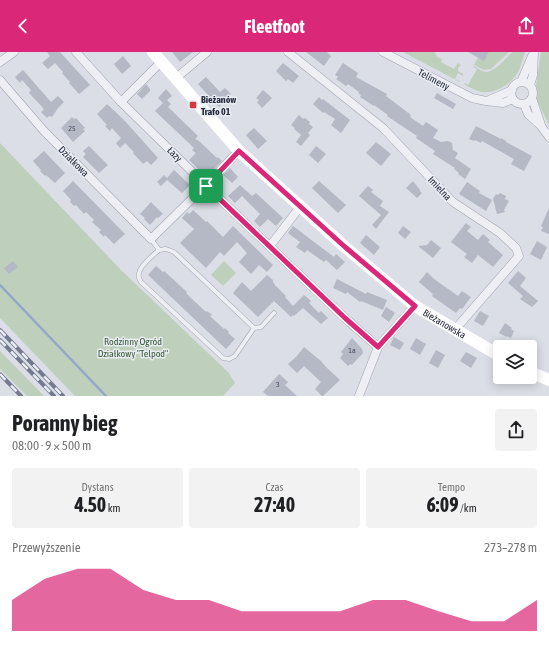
<!DOCTYPE html>
<html lang="pl">
<head>
<meta charset="utf-8">
<style>
  body { margin:0; font-family:"Asap Condensed",sans-serif; background:#f2f2f2; color:#202124; height:100vh; display:flex; flex-direction:column; font-size:15px; white-space:nowrap }
  * { box-sizing:border-box; margin:0 }
  p { font-size:13px; color:#757577 }
  .icon { flex:none; width:22px; height:22px; fill:none; stroke:currentColor; stroke-width:2; stroke-linecap:round; stroke-linejoin:round }
  .map { position:relative; height:344px; overflow:hidden }
  .details { display:flex; flex-direction:column; background:#fff; flex:1 }
  .details>* { flex:none }
  .controls { position:absolute; left:493px; top:288px; display:grid; gap:8px }
  .controls a { display:grid; place-items:center; width:44px; height:44px; border-radius:4px; background:#fff; box-shadow:0 2px 10px #0003; font-size:20px }
  .pin { position:absolute; display:grid; place-items:center; width:34px; height:34px; color:#fff; margin:-17px; border-radius:8px; box-shadow:0 2px 6px #0006 }
  .round { display:grid; place-items:center; flex:none; width:42px; height:42px; border-radius:4px; background:#f2f2f2 }
  .head { display:flex; align-items:center; justify-content:space-between; height:68px; padding:0 12px }
  h1 { font-size:22px; font-weight:700; line-height:30px }
  .metrics { display:grid; grid-template-columns:repeat(3,1fr); gap:6px; height:68px; padding:4px 12px }
  .metrics div { display:grid; align-content:center; border-radius:4px; background:#f2f2f2; text-align:center }
  .metrics b { font-size:20px; font-weight:700 }
  .metrics small { font-size:11px; font-weight:400 }
  .metrics p { font-size:11px }
  .chart { height:112px; padding:8px 12px }
  .chart p { display:flex; justify-content:space-between }
  .chart svg { width:100%; height:72px; margin-top:4px; fill:#db2777; opacity:.7 }
  header { display:flex; justify-content:space-between; align-items:center; height:52px; padding:0 12px; background:#db2777; color:#fff; font-size:18px; font-weight:700 }
  .map>svg:first-child { display:block }
</style>
</head>
<body>
<header><svg class="icon" aria-label="back" viewBox="0 0 24 24"><path d="M15 5l-7 7 7 7"/></svg>Fleetfoot<svg class="icon" aria-label="share" viewBox="0 0 24 24"><path d="M12 15V3M7 8l5-5 5 5M5 13v7h14v-7"/></svg></header>
<div class="map">
<svg width="549" height="344" viewBox="0 0 549 344">
  <rect width="100%" height="100%" fill="#dbdee6"/>
  <g fill="#bed0bc">
    <path d="M403,0H435L437,5L442,7L441,10L454,17L458,11L461,13L458,16V19L463,22V24L458,21L455,27L460,29V30Z"/>
    <path d="M489,0H509L491,17L484,18L474,13L478,5Z"/>
    <path d="M512,0H525C523,6 521,13 519,18C513,31 496,42 482,40C476,39 469,35 464,32L465,31L468,33L477,17L473,15L474,14C478,16 481,19 486,20C495,20 506,6 512,0Z"/>
    <path d="M541,0H549V73L537,48V37L536,33Z"/>
    <path d="M0,91L121,218L229,321L235,331L223,344H75L0,266Z"/>
    <path d="M224,209L236,221L223,234L211,223Z"/>
    <path d="M0,299L44,344H27L0,317Z"/>
  </g>
  <g fill="none" stroke-linecap="round" stroke-linejoin="round">
    <path stroke="#94a7c8" stroke-width="2.5" d="M0,233L106,344"/>
  </g>
  <g fill="#b5b9c6">
    <path d="M47,0H60L90,33L79,42L69,31L70,30L62,21L63,20L55,11L48,17L42,11L50,4Z"/>
    <path d="M172,0H193L180,10Z"/>
    <path d="M306,0H327L331,4L324,14Z"/>
    <path d="M468,0H489L484,9Z"/>
    <path d="M123,4L131,14L122,22L114,12Z"/>
    <path d="M283,11L299,24L293,31L288,27L286,29L276,19Z"/>
    <path d="M343,11L358,21L356,25L387,42L386,44L411,63L410,65L423,74L426,70L438,78L433,86L441,90L448,89L452,91L453,98L458,101L455,106L471,117L465,127L458,122L459,121L454,117L455,116L433,102L435,99L416,86L417,84L387,64L388,63L374,53V54L360,45L361,43L358,41L359,40L348,32L346,34L336,27L338,25L335,23Z"/>
    <path d="M23,18L51,50L58,44L64,50L58,56L52,65L49,64L47,66L41,60L44,57L29,41L31,38L22,28L20,31L15,25Z"/>
    <path d="M206,25L220,40L225,36L231,42L219,55L198,32Z"/>
    <path d="M146,32L150,37V39L142,47L137,42Z"/>
    <path d="M166,37L172,44L167,48L171,52L168,55L198,84L195,87L199,89L217,106L218,105L222,109L206,125L189,108L196,101L192,98L194,96L155,59L163,51L158,46Z"/>
    <path d="M263,38L272,46L262,56L257,50L259,48L256,46Z"/>
    <path d="M437,41L456,52L453,57L434,46Z"/>
    <path d="M319,45L322,48L323,47L350,68L341,81L331,73L335,67L324,60L323,61L313,52Z"/>
    <path d="M107,52L125,69L158,106L151,113L147,109L143,112L133,101L134,100L125,91L120,96L116,91L121,86L112,76L110,79L105,74L107,73L97,62Z"/>
    <path d="M299,63L303,67L305,66L310,70L309,72L313,75L308,81L310,83L301,94L296,90L301,83L294,77L295,76L291,73Z"/>
    <path d="M72,65L74,67L76,66L85,76L83,77L85,79L73,90L61,76Z"/>
    <path d="M476,74L501,87V86L506,89V90L532,104L524,119L511,112L514,107L482,89L481,91L475,88L474,89L469,87Z"/>
    <path d="M254,76L267,89L258,97L246,83Z"/>
    <path d="M376,90L391,102L381,114L366,101Z"/>
    <path d="M89,94L108,113L99,121L83,105L86,102L83,99Z"/>
    <path d="M316,94L326,102L318,111L309,103Z"/>
    <path d="M44,99L65,121L55,131L46,123L45,124L40,119L41,118L33,109Z"/>
    <path d="M230,116L238,125L232,131L223,123Z"/>
    <path d="M174,118L190,133L182,141L167,128L161,134L157,130L164,123L167,126Z"/>
    <path d="M73,129L125,182L114,192L105,183L104,185L99,180L101,178L92,170L94,168L86,160L84,162L76,153L74,154L70,150L71,148L63,139Z"/>
    <path d="M319,129L346,153L338,161L312,136Z"/>
    <path d="M413,129L420,138V139L422,141L417,146L406,136Z"/>
    <path d="M467,130L480,139L479,141L492,148L486,159L459,142Z"/>
    <path d="M240,133L252,144L256,141L283,166L276,174L268,167L260,175L254,169L260,162L242,144L235,151L228,144Z"/>
    <path d="M368,134L373,138L371,140L383,149L380,154L389,160L376,177L372,173L381,163L359,144Z"/>
    <path d="M500,141L506,144L505,147L509,149L504,158L505,160L497,162L493,147L496,142L498,143Z"/>
    <path d="M151,150L163,162L158,166L157,165L150,173L144,167L145,166L140,162Z"/>
    <path d="M549,156V182L541,179L543,175L541,174Z"/>
    <path d="M193,158L206,170L207,169L223,185L233,174L273,213L267,220L259,213L251,222L239,210L247,201L237,190L224,204L220,200L206,216L180,191L194,177L182,166L187,160L189,162Z"/>
    <path d="M466,171L471,175L467,179L478,188L483,182L490,188L488,190L503,203L493,215L478,203L472,211L464,205L467,202L451,190Z"/>
    <path d="M293,174L334,205L336,202L345,210L337,218L326,208L324,210L307,198L305,201L296,195L300,190L288,181Z"/>
    <path d="M403,174L411,180L405,187L398,181Z"/>
    <path d="M366,183L380,195L374,203L360,191Z"/>
    <path d="M431,188L441,196L433,206L418,194L427,193Z"/>
    <path d="M537,189L547,195L541,208L530,202Z"/>
    <path d="M13,209L18,215L9,222L4,216Z"/>
    <path d="M156,214L163,220L164,219L187,240L186,241L192,247L206,260L207,259L212,263L210,264L224,277L225,276L229,280L228,281L235,287L226,297L148,223Z"/>
    <path d="M518,219L526,226L520,234L538,249L532,255L520,247L523,244L508,231Z"/>
    <path d="M427,220L434,227L458,244L462,239L471,245L462,257L460,256L456,261L432,244L433,242L419,230Z"/>
    <path d="M267,223L273,228V230L275,233L286,244L285,245L293,254L304,243L311,249L309,251L319,261L321,259L328,266L321,272L303,256L294,264L293,263L291,265L274,249L258,265L233,241L242,230L251,239Z"/>
    <path d="M337,227L366,242L367,240L387,248L383,258L361,249L360,250L347,240L346,242L333,236Z"/>
    <path d="M386,255L395,261L389,270L381,264Z"/>
    <path d="M480,259L489,264L483,274L474,269Z"/>
    <path d="M505,271L512,276L511,277L514,279L511,286L507,284V285L499,281Z"/>
    <path d="M394,285L404,291L400,298L390,293Z"/>
    <path d="M352,286L362,297L363,301L352,313L350,312L348,314L340,306L343,302L341,300Z"/>
    <path d="M416,286L426,292L420,303L410,297Z"/>
    <path d="M304,295L316,305L321,309L326,315L340,328L323,344H322L315,337L321,330L304,314L297,321L288,312L297,304Z"/>
    <path d="M436,298L445,303L438,316L429,311Z"/>
    <path d="M466,300L477,306L471,316L460,309Z"/>
    <path d="M279,322L288,330L285,333L297,344H268L263,340Z"/>
  </g>
  <g fill="none" stroke-linecap="round" stroke-linejoin="round">
    <defs>
      <g id="lane">
        <path d="M151,187L159,198L166,197L174,200L254,276"/>
        <path d="M159,198C153,203 140,214 139,221C138,224 139,227 141,230L223,306L229,307L235,304L254,276L261,275L274,261"/>
      </g>
      <g id="street">
        <path d="M76,0L121,50L222,149L345,266L378,295L415,254"/>
        <path d="M288,0L383,76L453,150L500,181L516,196L519,204L458,274L455,279"/>
        <path d="M383,0L472,46L486,49L503,51L513,47"/>
        <path d="M0,10L14,0"/>
        <path d="M176,26L207,0"/>
        <path d="M0,28L44,79L151,187L206,133L239,99"/>
        <path d="M521,30L532,4"/>
        <circle cx="522" cy="41" r="11"/>
        <path d="M530,33L533,23L534,0"/>
        <path d="M532,46L541,73"/>
        <path d="M487,49L512,38"/>
        <path d="M121,50L161,10"/>
        <path d="M524,52L528,62L541,74L549,85"/>
        <path d="M270,194L300,155"/>
        <path d="M359,344L378,295"/>
      </g>
    </defs>
    <use href="#lane" stroke="#a1a4b0" stroke-width="5"/>
    <use href="#street" stroke="#a1a4b0" stroke-width="9"/>
    <use href="#lane" stroke="#eeeff4" stroke-width="4"/>
    <use href="#street" stroke="#eeeff4" stroke-width="8"/>
    <g stroke="#fff" stroke-width="12">
      <path id="s1" d="M153,0L239,99L345,195L415,254L500,304"/>
      <path d="M530,320L549,328"/>
    </g>
    <defs>
      <g id="rail">
        <path d="M0,278L63,344"/>
        <path d="M0,288L54,344"/>
        <path d="M0,322L21,344"/>
      </g>
    </defs>
    <use href="#rail" stroke="#747b90" stroke-width="4"/>
    <use href="#rail" stroke="#eaedf4" stroke-width="2.5" stroke-dasharray="8" stroke-linecap="butt"/>
  </g>
  <g fill="none" stroke-linecap="round" stroke-linejoin="round">
    <defs>
      <path id="route" d="M239,99L345,195L415,254L378,295L345,266L206,134Z"/>
    </defs>
    <use href="#route" stroke="#fff" stroke-width="8"/>
    <use href="#route" stroke="#db2777" stroke-width="5"/>
  </g>
  <rect fill="#d13a3e" stroke="#eaedf4" stroke-width="1.5" x="189" y="49" width="8" height="8" rx="2"/>
  <g text-anchor="middle" stroke-width="3" stroke-linejoin="round" paint-order="stroke">
    <g font-size="8" fill="#494e5e">
      <text x="72" y="79">25</text>
      <text x="352" y="301">1a</text>
      <text x="278" y="335">3</text>
    </g>
    <g font-size="10" fill="#252a3c" stroke="#eaedf4">
      <text transform="translate(434 27) rotate(28)" y="4">Telimeny</text>
      <text transform="translate(175 102) rotate(45)" y="4">Łazy</text>
      <text transform="translate(74 109) rotate(45)" y="4">Działkowa</text>
      <text transform="translate(440 136) rotate(47)" y="4">Imielna</text>
      <text dy="4" stroke="none"><textPath href="#s1" startOffset="400">Bieżanowska</textPath></text>
    </g>
    <g font-size="10" font-weight="bold" fill="#252a3c" stroke="#eaedf4" text-anchor="start">
      <text x="201" y="51">Bieżanów<tspan x="201" dy="12">Trafo 01</tspan></text>
    </g>
    <g font-size="10" fill="#345832" stroke="#eaedf4">
      <text x="133" y="293">Rodzinny Ogród<tspan x="133" dy="12">Działkowy "Telpod"</tspan></text>
    </g>
  </g>
</svg>
<div class="controls">
<a><svg class="icon" aria-label="layers" viewBox="0 0 24 24"><path d="M12 4l9 5-9 5-9-5zM3 14l9 5 9-5"/></svg></a>
</div>
<div class="pin" style="left:206px;top:134px;background:#1e9e55"><svg class="icon" aria-label="arrive" viewBox="0 0 24 24"><path d="M6 21V4h12l-3 4 3 4H6"/></svg></div>
</div>
<section class="details">
<div class="head"><div><h1>Poranny bieg</h1><p>08:00 · 9 × 500 m</p></div><a class="round"><svg class="icon" aria-label="share" viewBox="0 0 24 24"><path d="M12 15V3M7 8l5-5 5 5M5 13v7h14v-7"/></svg></a></div>
<div class="metrics">
<div><p>Dystans</p><b>4.50<small> km</small></b></div>
<div><p>Czas</p><b>27:40</b></div>
<div><p>Tempo</p><b>6:09<small> /km</small></b></div>
</div>
<div class="chart"><p><span>Przewyższenie</span>273–278 m</p>
<svg viewBox="0 0 160 44" preserveAspectRatio="none"><path d="M0 44V25L10 12L20 6L30 6L40 19L50 25L60 25L70 32L80 32L90 32L100 32L110 25L120 25L130 32L140 38L150 38L160 25V44z"/></svg>
</div>
</section>
</body>
</html>
